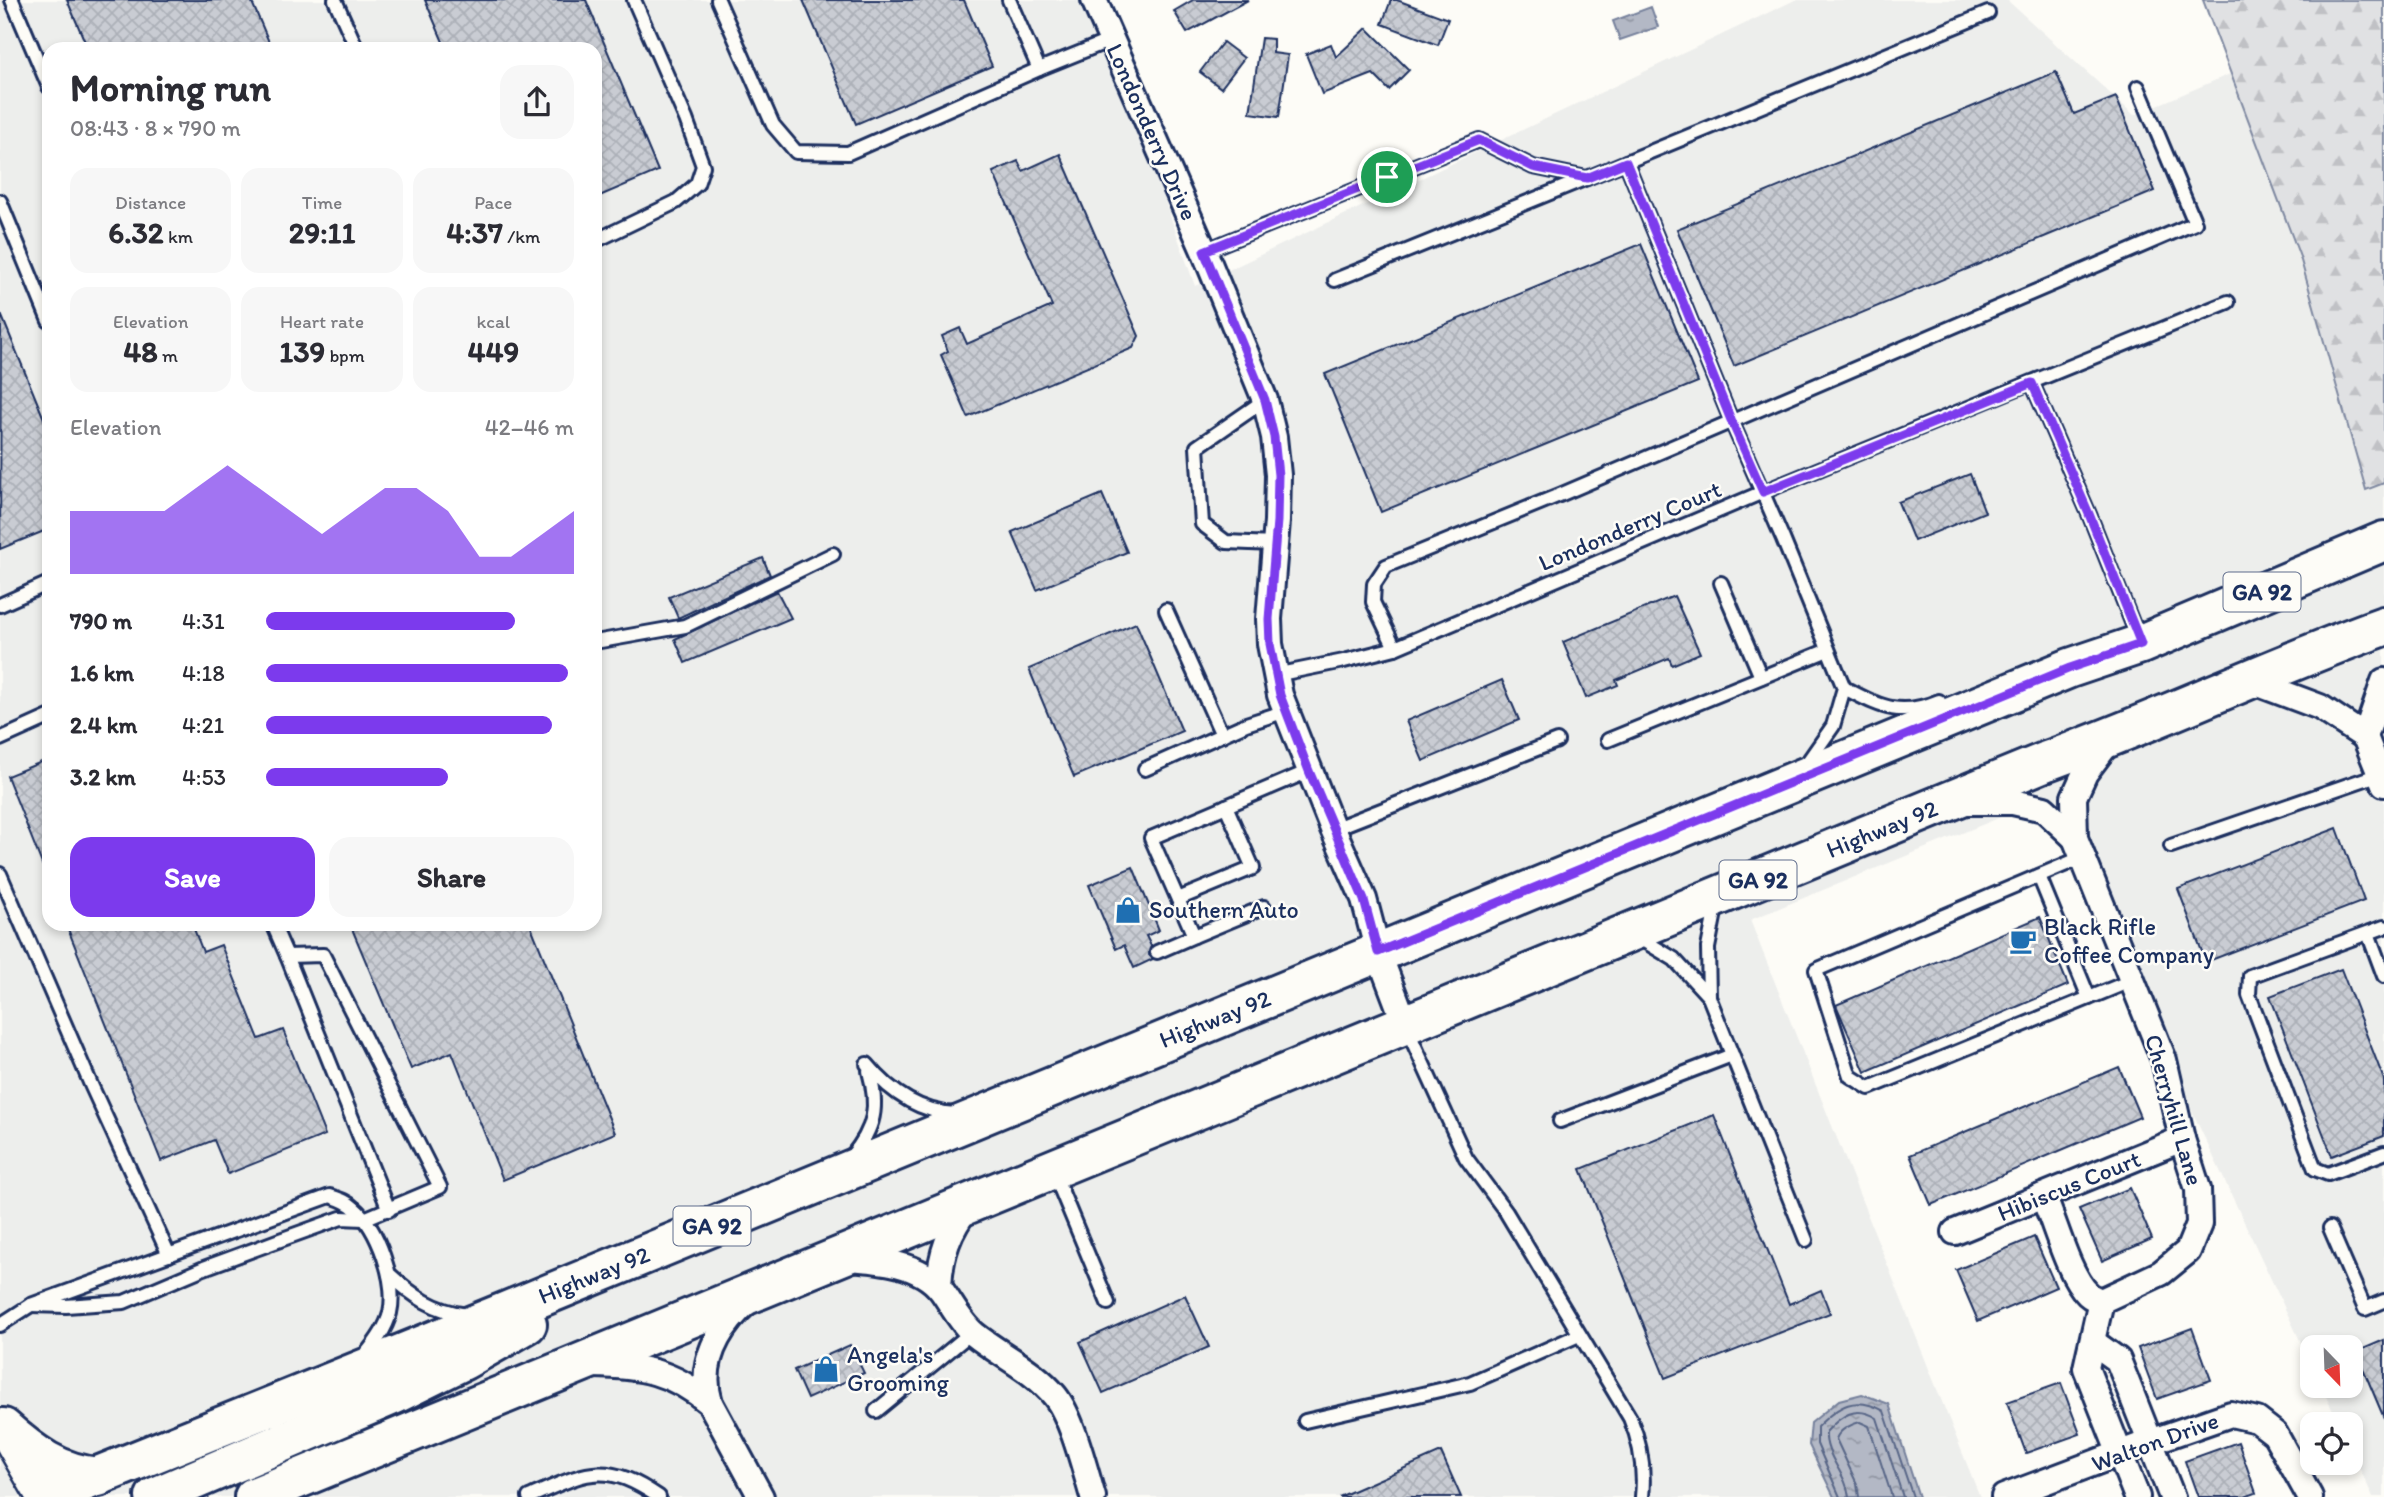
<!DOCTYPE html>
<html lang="en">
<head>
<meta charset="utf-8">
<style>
  body { margin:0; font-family:Itim,sans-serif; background:#f7f7f7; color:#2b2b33; height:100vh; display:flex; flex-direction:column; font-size:26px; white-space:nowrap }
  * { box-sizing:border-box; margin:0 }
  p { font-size:23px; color:#7c7c81 }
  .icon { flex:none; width:38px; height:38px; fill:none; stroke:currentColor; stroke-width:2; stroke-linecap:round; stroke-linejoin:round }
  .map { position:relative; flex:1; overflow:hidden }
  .drawer { position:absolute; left:42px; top:42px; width:560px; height:889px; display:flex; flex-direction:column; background:#fff; border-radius:21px; box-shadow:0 4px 10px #0003 }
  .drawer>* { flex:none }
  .needle { width:46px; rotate:157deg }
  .tools { position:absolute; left:2300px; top:1335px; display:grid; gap:14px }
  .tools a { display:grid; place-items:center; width:63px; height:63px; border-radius:14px; background:#fff; box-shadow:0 4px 10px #0003; font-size:35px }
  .pin { position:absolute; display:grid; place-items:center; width:60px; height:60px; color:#fff; margin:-30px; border:4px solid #fff; border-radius:50%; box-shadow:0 2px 7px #0007 }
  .round { display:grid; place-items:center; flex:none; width:74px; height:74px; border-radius:21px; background:#f7f7f7 }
  .headline { display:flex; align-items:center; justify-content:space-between; height:119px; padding:0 28px }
  h1 { font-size:38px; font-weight:800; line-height:52px }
  .stats { display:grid; grid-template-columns:repeat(3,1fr); gap:10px; height:119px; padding:7px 28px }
  .stats div { display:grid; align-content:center; border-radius:18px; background:#f7f7f7; text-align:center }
  .stats b { font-size:30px; font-weight:800 }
  .stats small { font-size:19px; font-weight:400 }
  .stats p { font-size:19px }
  .chart { height:196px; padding:14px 28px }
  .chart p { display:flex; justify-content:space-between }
  .chart svg { width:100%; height:126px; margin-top:7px; fill:#7c3aed; opacity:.7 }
  .button { display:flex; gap:14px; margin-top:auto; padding:14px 28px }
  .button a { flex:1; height:80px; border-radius:21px; background:#7c3aed; color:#fff; font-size:28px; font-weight:800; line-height:80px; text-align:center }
  .button a+a { background:#f7f7f7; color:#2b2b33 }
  ul { padding:0 28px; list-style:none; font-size:23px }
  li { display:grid; grid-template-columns:112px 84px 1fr; align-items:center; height:52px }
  li i { height:18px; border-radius:9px; background:#7c3aed }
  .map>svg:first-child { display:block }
</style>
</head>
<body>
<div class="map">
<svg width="2384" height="1497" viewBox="0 0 2384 1497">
  <defs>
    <pattern id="forest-firs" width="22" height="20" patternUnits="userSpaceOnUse" patternTransform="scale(1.75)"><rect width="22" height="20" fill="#e0e1e3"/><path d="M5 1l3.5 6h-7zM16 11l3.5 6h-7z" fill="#c0c1c5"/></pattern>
    <pattern id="water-ripples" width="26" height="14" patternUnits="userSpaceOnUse" patternTransform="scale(1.75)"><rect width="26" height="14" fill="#b3b8c5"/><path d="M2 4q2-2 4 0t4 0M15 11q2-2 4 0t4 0" fill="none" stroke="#9196a3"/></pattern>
    <pattern id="building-cross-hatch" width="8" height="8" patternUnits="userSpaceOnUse" patternTransform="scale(1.75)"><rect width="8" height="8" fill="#c9ccd3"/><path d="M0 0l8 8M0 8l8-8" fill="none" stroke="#acb0b8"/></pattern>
  </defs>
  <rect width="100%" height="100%" fill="#fdfcf7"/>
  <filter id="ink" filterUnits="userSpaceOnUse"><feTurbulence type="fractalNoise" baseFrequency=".0143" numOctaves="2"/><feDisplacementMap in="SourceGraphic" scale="14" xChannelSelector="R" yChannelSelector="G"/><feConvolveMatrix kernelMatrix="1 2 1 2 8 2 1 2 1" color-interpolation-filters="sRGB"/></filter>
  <g filter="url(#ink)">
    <path fill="#edeeec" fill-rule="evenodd" d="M0,0H1086L1113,54L1195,286L1795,0H2007L2134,115L2230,74L2300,257L2366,490L2384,483V1497H2373L2350,1448V1424H2339L2321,1386H2350V1348H2312V1366L2045,799L1750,920L1980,1497H0ZM49,49H595V924H49Z"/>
    <path fill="url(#forest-firs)" stroke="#7e88a0" stroke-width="2" d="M2203,0H2384V483L2366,490L2300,257Z"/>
    <g fill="url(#water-ripples)" stroke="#76819c" stroke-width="2">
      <path d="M1651,7L1658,27L1620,40L1613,21Z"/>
      <path d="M1862,1394L1889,1404L1919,1497H1834L1809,1445L1811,1423L1839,1400Z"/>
    </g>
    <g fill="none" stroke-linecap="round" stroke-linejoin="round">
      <g stroke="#586687" stroke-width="2">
        <path d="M1840,1497L1817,1444V1427C1839,1405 1855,1395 1884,1411L1913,1497"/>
        <path d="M1849,1497C1847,1474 1824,1456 1826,1432C1841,1415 1856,1405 1877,1418L1903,1497"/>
        <path d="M1859,1497L1857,1484L1836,1439C1839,1430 1851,1424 1860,1422L1869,1426L1892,1497"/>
      </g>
    </g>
    <g fill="url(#building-cross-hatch)" stroke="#1b2f5e" stroke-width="2">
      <path d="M67,0H251L272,49H88Z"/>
      <path d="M425,0H586L658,171L595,198V49H446Z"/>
      <path d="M803,0H964L992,66L856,124Z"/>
      <path d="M1193,0H1248L1187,33L1174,11Z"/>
      <path d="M1391,0H1397L1448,19L1438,45L1382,24Z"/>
      <path d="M1367,28L1409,70L1389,90L1373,74L1322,94L1306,54L1331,44L1336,57Z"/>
      <path d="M1261,38L1273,39V53L1288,55L1279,117L1250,113Z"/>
      <path d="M1223,42L1244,58L1221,88L1200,72Z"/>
      <path d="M2056,72L2074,114L2116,97L2155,191L1734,366L1677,229Z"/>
      <path d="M1060,154L1139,336L1133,348L968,417L941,355L948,351L942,336L960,328L967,344L1052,306L993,172L1018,161L1023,171Z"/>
      <path d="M1641,244L1698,382L1381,512L1325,374Z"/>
      <path d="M1,314L49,431V529L0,549Z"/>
      <path d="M1970,474L1985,512L1914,541L1898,502Z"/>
      <path d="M1102,494L1127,552L1037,590L1012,532Z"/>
      <path d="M763,558L770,575L678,618L669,597Z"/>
      <path d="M777,591L791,618L685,663L675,639Z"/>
      <path d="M1674,596L1700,653L1672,665L1669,658L1616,680L1618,685L1586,698L1563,642Z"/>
      <path d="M1136,623L1182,731L1074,777L1029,669Z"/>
      <path d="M1502,680L1519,720L1423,761L1406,721Z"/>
      <path d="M49,759V879H48L7,776Z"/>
      <path d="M2337,828L2364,901L2206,962L2178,889Z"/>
      <path d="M1133,867L1159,930L1146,936L1151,946L1149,955L1153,959L1134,968L1124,945L1116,949L1089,885Z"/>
      <path d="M2040,917L2068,985L1865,1072L1836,1005Z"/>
      <path d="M66,924H192L203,952L221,945L259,1039L283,1030L325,1135L228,1174L214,1140L161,1161Z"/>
      <path d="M350,924H530L615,1133L503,1180L452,1052L411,1069Z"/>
      <path d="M2341,969L2384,1080V1136L2332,1156L2270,996Z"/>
      <path d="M2119,1067L2140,1117L1931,1205L1910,1155Z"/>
      <path d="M1714,1115L1789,1304L1821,1290L1830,1313L1665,1378L1581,1169Z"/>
      <path d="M2130,1188L2152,1239L2102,1261L2079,1209Z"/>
      <path d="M2034,1237L2056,1287L1978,1321L1956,1270Z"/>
      <path d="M1185,1295L1209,1347L1103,1393L1080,1342Z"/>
      <path d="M2192,1328L2211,1380L2157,1399L2138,1348Z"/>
      <path d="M2384,1340V1418L2356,1352Z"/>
      <path d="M850,1345L864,1373L807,1399L794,1370Z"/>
      <path d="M2061,1383L2080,1434L2026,1453L2007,1402Z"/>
      <path d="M2238,1442L2256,1493L2245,1497H2198L2185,1461Z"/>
      <path d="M1441,1452L1461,1497H1339Z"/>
    </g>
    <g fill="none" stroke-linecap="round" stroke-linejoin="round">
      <defs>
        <g id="service">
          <path d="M12,0L49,87"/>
          <path d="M335,0L357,49"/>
          <path d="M718,0L773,125L796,152L848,153L1039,69L1111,40"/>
          <path d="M1009,0L1039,69"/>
          <path d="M1626,162L1731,420L1783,539L1844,688L1833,726L1807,763"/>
          <path d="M0,201L49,321"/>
          <path d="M595,241L676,202L697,184L703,166L686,119L634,0"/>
          <path d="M1204,251L1479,140L1533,167L1587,178L1988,13"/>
          <path d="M1335,280L1587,178"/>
          <path d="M2032,383L2089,514L2139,640"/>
          <path d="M1265,400L1197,447L1202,524L1226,542L1274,544"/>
          <path d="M1721,583L1761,677"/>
          <path d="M0,605L49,583"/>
          <path d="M1166,610L1222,735"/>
          <path d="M595,642L685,626L833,554"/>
          <path d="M1395,648L1373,602L1374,584L1386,566L1562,494L2195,223L2138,87"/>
          <path d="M1275,675L1344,661L1395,648L1763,492L2228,302"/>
          <path d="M1844,688C1880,706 1898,718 1939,701"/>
          <path d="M0,739L49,717"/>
          <path d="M1608,740L1828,650"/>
          <path d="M1145,769L1246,724L1286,711"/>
          <path d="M1333,829L1557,741"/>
          <path d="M2171,846L2380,774"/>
          <path d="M2083,857L1816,970L1850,1076L1869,1088L2133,980"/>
          <path d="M0,874L92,1087L169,1255"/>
          <path d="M2039,876L2089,998"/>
          <path d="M1178,899L1253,868L1226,806"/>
          <path d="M2384,927L2250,976L2249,995L2315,1169L2328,1174L2384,1153"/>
          <path d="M2368,933L2384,976"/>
          <path d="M1194,936L1264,907"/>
          <path d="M1636,936L1674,959L1709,997L1708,948L1717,902"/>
          <path d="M1157,952L1194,936L1151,838L1309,771"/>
          <path d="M287,956L389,1210"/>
          <path d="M1709,997L1806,1240"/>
          <path d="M1407,1029L1466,1158L1506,1212L1630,1418C1641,1444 1645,1468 1642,1497"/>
          <path d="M867,1064C890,1092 918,1112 956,1114"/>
          <path d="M1560,1121L1732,1055"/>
          <path d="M851,1157C875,1128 879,1107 869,1071"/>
          <path d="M1054,1173L1108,1303"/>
          <path d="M2330,1228L2365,1309L2384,1301"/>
          <path d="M389,1274C413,1296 434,1311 467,1315"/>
          <path d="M31,1305L66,1306L124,1302L204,1268L280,1240L341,1218L364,1219L440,1187L323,955L287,956L273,924"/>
          <path d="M0,1325L31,1305L330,1196C339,1199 347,1201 354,1208C378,1228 397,1282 390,1313C386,1329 375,1343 365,1355"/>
          <path d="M876,1411L972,1332"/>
          <path d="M1305,1421L1470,1383L1579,1335"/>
          <path d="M529,1497C585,1473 604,1459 659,1497"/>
        </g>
        <g id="minor">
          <path d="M1094,0L1204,251L1265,400L1274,437L1278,475L1277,521L1269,619L1270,644L1280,695L1333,829L1364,899L1378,952L1406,1026"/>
          <path d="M2248,680L2320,707L2365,737"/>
          <path d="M2365,737L2384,681"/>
          <path d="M2365,737L2384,784"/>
          <path d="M2110,740L2085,773L2074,797L2075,838L2164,1060L2182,1139L2198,1189L2199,1224L2188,1251L2161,1273L2101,1301L2086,1368L2137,1497"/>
          <path d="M1965,802H2013L2044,809L2075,838"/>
          <path d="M2043,1196C2055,1222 2068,1274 2087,1293C2090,1297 2096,1299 2101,1301"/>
          <path d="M1955,1232L2182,1139"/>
          <path d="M848,1258C879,1260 921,1263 942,1291C952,1305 961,1323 974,1334C1000,1355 1034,1370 1055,1396C1072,1417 1085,1470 1093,1497"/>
          <path d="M939,1287C940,1255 949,1230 969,1205"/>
          <path d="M748,1301C718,1328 698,1363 710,1403L761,1497"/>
          <path d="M2093,1342L2118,1360L2172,1497"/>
          <path d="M593,1365C641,1366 672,1371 710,1403"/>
          <path d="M2004,1497L2150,1442L2231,1414L2257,1420L2275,1434L2310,1497"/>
        </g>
        <path id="tertiary" d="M8,1436L43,1497"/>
        <g id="primary">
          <path d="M3,1428C32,1454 59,1474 98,1477"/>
          <path d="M46,1497L495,1316L2070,668L2141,644L2384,541"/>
          <path d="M155,1497L395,1394L464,1360L527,1324"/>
          <path d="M254,1497L2047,761C2161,720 2270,667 2384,626"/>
        </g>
      </defs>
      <use href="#service" stroke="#1b2f5e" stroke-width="18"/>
      <use href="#minor" stroke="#1b2f5e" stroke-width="30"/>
      <use href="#tertiary" stroke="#1b2f5e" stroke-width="37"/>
      <use href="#primary" stroke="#1b2f5e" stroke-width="44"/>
      <use href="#service" stroke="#fdfcf7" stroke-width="12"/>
      <use href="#minor" stroke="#fdfcf7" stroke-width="24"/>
      <use href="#tertiary" stroke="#fdfcf7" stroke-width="32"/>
      <use href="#primary" stroke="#fdfcf7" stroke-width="38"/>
    </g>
  </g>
  <g fill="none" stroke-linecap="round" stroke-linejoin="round" filter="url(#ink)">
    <defs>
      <path id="route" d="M1479,140L1533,167L1587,178L1626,162L1731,420L1763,492L2032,383L2089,514L2141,644L2070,668L1378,952L1364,900L1309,771L1280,695L1270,644L1269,619L1277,521L1278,475L1274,437L1265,400L1204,251Z"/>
    </defs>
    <use href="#route" stroke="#fff" stroke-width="14"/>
    <use href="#route" stroke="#7c3aed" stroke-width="9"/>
  </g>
  <defs>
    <symbol id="shop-bare" viewBox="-9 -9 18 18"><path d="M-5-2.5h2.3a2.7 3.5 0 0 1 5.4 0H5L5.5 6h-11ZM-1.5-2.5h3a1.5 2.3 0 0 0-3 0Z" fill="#1f6fb2" stroke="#fdfcf7" stroke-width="2.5" paint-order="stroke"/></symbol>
    <symbol id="cafe-bare" viewBox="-9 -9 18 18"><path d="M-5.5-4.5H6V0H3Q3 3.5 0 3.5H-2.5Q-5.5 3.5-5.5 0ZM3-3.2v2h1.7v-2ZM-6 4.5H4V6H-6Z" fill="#1f6fb2" stroke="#fdfcf7" stroke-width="2.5" paint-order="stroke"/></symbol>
  </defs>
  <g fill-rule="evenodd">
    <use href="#shop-bare" x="1109" y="891" width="38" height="38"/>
    <use href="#cafe-bare" x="2004" y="922" width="38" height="38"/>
    <use href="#shop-bare" x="807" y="1350" width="38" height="38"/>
  </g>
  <g text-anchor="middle" stroke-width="5" stroke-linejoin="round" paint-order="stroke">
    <g fill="#fdfcf7" stroke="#5f6c8c" stroke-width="2">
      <rect x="2223.5" y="572.5" width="77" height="39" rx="5"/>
      <rect x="1719.5" y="860.5" width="77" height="39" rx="5"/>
      <rect x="673.5" y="1206.5" width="77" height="39" rx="5"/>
    </g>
    <g font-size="23" font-weight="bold" fill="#1b2f5e">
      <text x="2262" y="600">GA 92</text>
      <text x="1758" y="888">GA 92</text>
      <text x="712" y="1234">GA 92</text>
    </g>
    <g font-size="24" fill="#1b2f5e" stroke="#fdfcf7">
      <text transform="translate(1152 132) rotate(66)" y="8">Londonderry Drive</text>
      <text transform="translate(1630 526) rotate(-23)" y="8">Londonderry Court</text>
      <text transform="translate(1882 829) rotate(-22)" y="8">Highway 92</text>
      <text transform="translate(1215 1019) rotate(-22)" y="8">Highway 92</text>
      <text transform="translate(2174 1110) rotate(74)" y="8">Cherryhill Lane</text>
      <text transform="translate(2069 1186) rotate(-22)" y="8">Hibiscus Court</text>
      <text transform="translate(594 1275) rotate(-22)" y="8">Highway 92</text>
      <text transform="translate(2155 1442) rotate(-20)" y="8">Walton Drive</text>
    </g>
    <g font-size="24" fill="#1b2f5e" stroke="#fdfcf7" text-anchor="start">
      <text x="1149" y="918">Southern Auto</text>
      <text x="2044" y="935">Black Rifle<tspan x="2044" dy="28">Coffee Company</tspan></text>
      <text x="847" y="1363">Angela's<tspan x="847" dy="28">Grooming</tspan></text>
    </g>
  </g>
</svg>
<div class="tools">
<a><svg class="needle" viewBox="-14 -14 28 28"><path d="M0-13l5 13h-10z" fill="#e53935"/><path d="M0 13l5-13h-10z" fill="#7c7c81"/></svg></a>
<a><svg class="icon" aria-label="locate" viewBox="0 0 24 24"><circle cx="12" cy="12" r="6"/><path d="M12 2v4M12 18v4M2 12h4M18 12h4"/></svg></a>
</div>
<div class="pin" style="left:1387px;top:177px;background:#1e9e55"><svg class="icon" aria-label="arrive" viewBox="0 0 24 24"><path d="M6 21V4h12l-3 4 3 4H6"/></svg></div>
<section class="drawer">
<div class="headline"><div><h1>Morning run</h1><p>08:43 · 8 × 790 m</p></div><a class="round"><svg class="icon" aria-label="share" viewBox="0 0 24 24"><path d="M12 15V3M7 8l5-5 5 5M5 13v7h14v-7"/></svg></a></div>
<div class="stats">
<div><p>Distance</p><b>6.32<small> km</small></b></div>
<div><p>Time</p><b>29:11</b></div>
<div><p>Pace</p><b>4:37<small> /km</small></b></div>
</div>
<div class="stats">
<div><p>Elevation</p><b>48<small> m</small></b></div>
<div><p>Heart rate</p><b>139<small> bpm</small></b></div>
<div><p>kcal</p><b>449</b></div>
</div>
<div class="chart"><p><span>Elevation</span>42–46 m</p>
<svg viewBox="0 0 160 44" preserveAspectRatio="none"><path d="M0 44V22L10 22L20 22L30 22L40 14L50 6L60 14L70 22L80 30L90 22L100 14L110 14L120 22L130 38L140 38L150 30L160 22V44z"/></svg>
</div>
<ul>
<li><b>790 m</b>4:31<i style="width:81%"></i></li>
<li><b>1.6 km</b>4:18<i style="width:98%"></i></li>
<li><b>2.4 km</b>4:21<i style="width:93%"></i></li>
<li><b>3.2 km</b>4:53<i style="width:59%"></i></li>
</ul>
<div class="button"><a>Save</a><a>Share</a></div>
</section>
</div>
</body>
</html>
